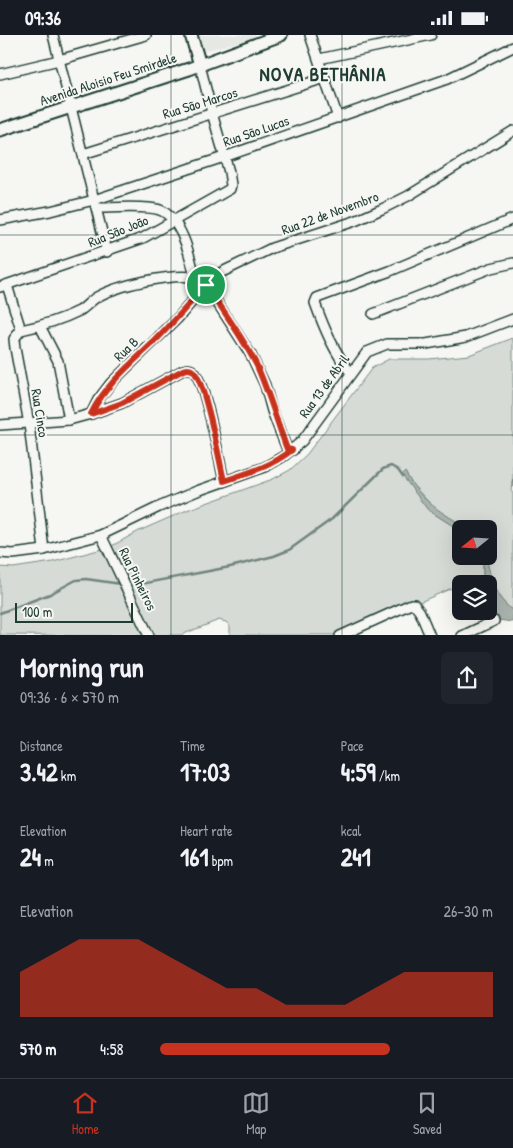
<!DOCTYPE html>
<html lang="en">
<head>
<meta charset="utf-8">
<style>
  body { margin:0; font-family:"Patrick Hand",sans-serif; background:#20242c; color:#f1f3f6; height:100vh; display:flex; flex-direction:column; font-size:19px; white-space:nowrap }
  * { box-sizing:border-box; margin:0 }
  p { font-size:16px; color:#9ea1a6 }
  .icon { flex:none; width:28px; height:28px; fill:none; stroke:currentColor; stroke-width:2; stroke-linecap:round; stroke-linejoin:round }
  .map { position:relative; height:600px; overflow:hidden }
  .panel { display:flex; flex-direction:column; background:#171b24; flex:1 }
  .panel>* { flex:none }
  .needle { width:32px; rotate:252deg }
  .fabs { position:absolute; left:452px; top:485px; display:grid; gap:10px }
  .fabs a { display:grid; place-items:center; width:45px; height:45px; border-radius:8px; background:#171b24; box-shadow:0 5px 20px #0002; font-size:25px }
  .scale { position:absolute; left:15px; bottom:12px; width:118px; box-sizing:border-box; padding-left:5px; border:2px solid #1f3d34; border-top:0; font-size:14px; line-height:18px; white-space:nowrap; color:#1f3d34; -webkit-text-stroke:4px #f6f6f2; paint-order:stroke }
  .pin { position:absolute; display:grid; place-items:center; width:42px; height:42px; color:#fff; margin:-21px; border:2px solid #fff; border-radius:50%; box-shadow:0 1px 5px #0007 }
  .round { display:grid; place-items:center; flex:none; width:52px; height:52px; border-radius:8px; background:#20242c }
  .headline { display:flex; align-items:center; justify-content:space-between; height:85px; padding:0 20px }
  h1 { font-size:28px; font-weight:800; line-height:38px }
  .metrics { display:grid; grid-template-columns:repeat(3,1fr); gap:8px; height:85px; padding:5px 20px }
  .metrics div { display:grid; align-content:center }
  .metrics b { font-size:25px; font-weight:800 }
  .metrics small { font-size:14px; font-weight:400 }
  .metrics p { font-size:14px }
  .chart { height:140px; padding:10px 20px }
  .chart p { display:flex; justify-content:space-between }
  .chart svg { width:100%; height:90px; margin-top:5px; fill:#c8321e; opacity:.7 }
  ul { padding:0 20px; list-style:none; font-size:16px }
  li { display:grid; grid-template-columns:80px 60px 1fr; align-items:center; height:38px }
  li i { height:12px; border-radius:6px; background:#c8321e }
  .status { display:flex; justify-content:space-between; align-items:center; height:35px; padding:0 25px; background:#171b24; direction:ltr }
  .status svg { height:14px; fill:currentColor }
  .dock { display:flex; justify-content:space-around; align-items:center; height:70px; border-top:1px solid #363941; background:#171b24; font-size:14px; color:#9ea1a6 }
  .dock a { display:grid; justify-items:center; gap:2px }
  .dock .active { color:#c8321e }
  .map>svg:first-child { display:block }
</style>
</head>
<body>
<div class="status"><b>09:36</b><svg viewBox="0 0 49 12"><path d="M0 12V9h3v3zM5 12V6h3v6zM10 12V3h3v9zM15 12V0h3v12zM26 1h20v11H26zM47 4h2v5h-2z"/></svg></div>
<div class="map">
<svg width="513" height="601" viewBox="0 0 513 601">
  <rect width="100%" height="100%" fill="#f6f6f2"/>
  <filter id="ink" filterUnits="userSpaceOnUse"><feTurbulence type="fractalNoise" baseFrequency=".02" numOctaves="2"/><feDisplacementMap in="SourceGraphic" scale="10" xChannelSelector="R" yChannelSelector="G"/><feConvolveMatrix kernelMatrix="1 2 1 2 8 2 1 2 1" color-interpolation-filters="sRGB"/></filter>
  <g filter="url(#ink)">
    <path fill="#e6e8e4" d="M199,0H255V2L204,16Z"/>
    <path fill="#d6dbd6" stroke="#7a8c85" d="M513,303V447L511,455L513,459V576C493,560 491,545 486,521H489V494H469L435,474L412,449L405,437L402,440L428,475L461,496V521H483V549H461L345,600H230V591L226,587L219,585L181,600H157L154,598L150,601L0,600V532L13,533L53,527L110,512L139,496L187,475L273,444L290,435L307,419L372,333L389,324H429L469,320Z"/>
    <g fill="#aab3ae" stroke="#72847d">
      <path d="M405,437C422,468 440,476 469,494H461V496L428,475L402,440Z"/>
      <path d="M483,521H486C491,545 493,560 513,576V587L498,585L489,576V549H483Z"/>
    </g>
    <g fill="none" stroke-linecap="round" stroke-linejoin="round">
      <g stroke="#72847d" stroke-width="2.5">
        <path d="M513,445V451"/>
        <path d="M133,549H141L230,532L274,521L289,515L332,484L383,434L391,431L398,435L403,442"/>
        <path d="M0,578L50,559L76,545L86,544L121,549"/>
      </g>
      <defs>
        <g id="minor">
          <path d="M53,0L107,217"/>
          <path d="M310,0L338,83"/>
          <path d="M319,24L431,0"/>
          <path d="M0,39L59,25L146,0"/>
          <path d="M83,119L325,43"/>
          <path d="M97,173C112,173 146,170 160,175C182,184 190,221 195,242"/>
          <path d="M0,185L50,176L94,165L224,122L447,44L513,12"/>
          <path d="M7,250L21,295L14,304L15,313L29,389L44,515"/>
          <path d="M0,252L143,203L230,154L231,150L229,137L212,78L200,30"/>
          <path d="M373,279L491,233L513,228"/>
          <path d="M40,291L58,326L69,385"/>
          <path d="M21,295C40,291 61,285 79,276C85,273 90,266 97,262C118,250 169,239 193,242C198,242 202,247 206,250L251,320L265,350L272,376L287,414L293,415"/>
          <path d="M351,338C334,317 324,293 315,268L317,263L390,236L513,184"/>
          <path d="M91,379L122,368L183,335C187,334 191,333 194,337C205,347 220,427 224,447"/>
          <path d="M0,390L69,385L91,379L98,365L111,348L177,284L206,250L220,238L272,213L355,186L382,174L408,161L513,96"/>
          <path d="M101,500L149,601"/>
          <path d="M0,518L13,519L44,515L101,500L159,472L197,456L265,432L284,421L302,406L367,317L387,309H426L466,302L513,284"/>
          <path d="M340,601L411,569H414L420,577L430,601"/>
          <path d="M462,601L494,586"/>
        </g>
        <g id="tertiary">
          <path d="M191,0L200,30"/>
          <path d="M0,95L189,34L281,0"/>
        </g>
      </defs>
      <use href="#minor" stroke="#1f3d34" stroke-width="12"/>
      <use href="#tertiary" stroke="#1f3d34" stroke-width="15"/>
      <use href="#minor" stroke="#f6f6f2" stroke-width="9"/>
      <use href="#tertiary" stroke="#f6f6f2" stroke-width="11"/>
    </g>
  </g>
  <g fill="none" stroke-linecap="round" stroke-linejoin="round" filter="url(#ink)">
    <defs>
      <path id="route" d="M206,250C224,276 243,303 257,331C269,358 277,387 287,414L292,415C272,431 248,438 224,446C220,428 205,347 194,337C191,333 187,334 183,335L122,368L91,379C106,349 131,329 154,307C173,288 189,269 206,250Z"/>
    </defs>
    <use href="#route" stroke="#fff" stroke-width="10"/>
    <use href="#route" stroke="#c8321e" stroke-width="6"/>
  </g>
  <path fill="none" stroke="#1f3d34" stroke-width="1" stroke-opacity="0.55" d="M171,0V601M342,0V601M0,200H513M0,400H513"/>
  <g text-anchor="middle" stroke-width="4" stroke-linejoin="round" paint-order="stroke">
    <g font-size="14" fill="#1f3d34" stroke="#f6f6f2">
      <text transform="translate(108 44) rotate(-18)" y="5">Avenida Aloisio Feu Smirdele</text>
      <text transform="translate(200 68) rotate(-17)" y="5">Rua São Marcos</text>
      <text transform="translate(256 96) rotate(-19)" y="5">Rua São Lucas</text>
      <text transform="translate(330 178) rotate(-20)" y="5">Rua 22 de Novembro</text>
      <text transform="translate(118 196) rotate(-22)" y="5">Rua São João</text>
      <text transform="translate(126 314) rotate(-44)" y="5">Rua B</text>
      <text transform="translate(324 351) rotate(-54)" y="5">Rua 13 de Abril</text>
      <text transform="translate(40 378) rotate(81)" y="5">Rua Cinco</text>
      <text transform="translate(138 544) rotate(64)" y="5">Rua Pinheiros</text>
    </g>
    <g font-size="19" font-weight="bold" letter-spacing="1" fill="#1f3d34" stroke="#f6f6f2">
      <text x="323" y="46">NOVA BETHÂNIA</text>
    </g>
  </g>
</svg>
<div class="fabs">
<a><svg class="needle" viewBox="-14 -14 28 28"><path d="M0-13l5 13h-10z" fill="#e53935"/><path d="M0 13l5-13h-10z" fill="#9ea1a6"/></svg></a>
<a><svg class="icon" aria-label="layers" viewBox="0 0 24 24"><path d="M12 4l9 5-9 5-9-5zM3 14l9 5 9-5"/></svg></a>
</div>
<div class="scale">100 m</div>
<div class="pin" style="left:206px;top:250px;background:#1e9e55"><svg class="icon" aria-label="arrive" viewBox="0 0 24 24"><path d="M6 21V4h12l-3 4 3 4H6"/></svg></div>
</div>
<section class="panel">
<div class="headline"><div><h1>Morning run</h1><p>09:36 · 6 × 570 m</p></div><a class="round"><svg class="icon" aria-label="share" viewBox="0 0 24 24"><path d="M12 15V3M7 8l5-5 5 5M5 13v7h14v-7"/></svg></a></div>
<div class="metrics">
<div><p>Distance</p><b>3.42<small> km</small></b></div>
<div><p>Time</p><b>17:03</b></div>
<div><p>Pace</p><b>4:59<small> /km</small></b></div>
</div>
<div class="metrics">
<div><p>Elevation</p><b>24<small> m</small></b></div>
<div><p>Heart rate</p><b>161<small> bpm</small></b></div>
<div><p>kcal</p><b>241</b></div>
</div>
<div class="chart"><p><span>Elevation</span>26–30 m</p>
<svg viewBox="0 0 160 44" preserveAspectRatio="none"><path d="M0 44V22L10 14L20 6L30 6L40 6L50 14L60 22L70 30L80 30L90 38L100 38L110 38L120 30L130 22L140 22L150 22L160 22V44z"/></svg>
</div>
<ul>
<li><b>570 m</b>4:58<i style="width:69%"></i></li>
</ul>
</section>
<nav class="dock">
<a class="active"><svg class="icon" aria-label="home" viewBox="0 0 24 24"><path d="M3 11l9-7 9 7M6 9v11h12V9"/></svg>Home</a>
<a><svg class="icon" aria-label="map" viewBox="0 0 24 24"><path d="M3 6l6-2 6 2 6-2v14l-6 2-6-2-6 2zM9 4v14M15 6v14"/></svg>Map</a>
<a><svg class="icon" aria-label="saved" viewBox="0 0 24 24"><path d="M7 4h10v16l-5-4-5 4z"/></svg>Saved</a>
</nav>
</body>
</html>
